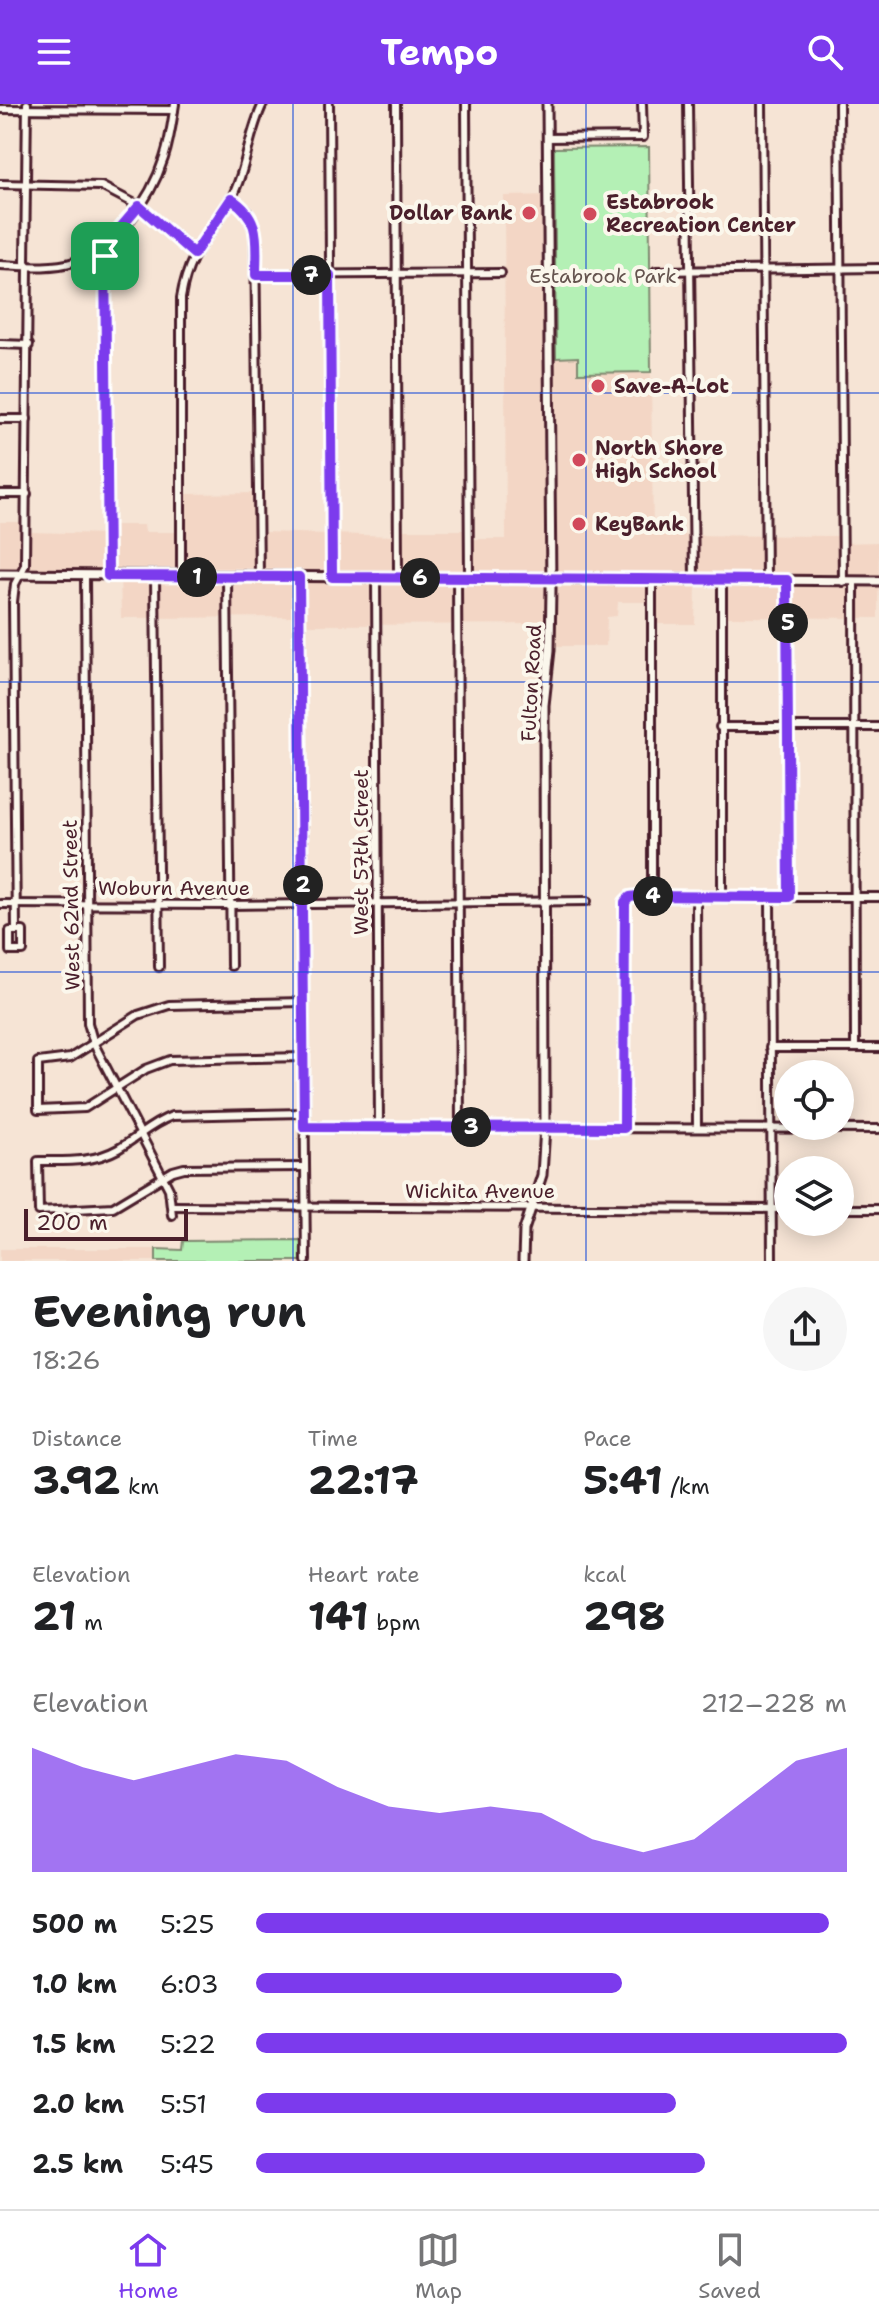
<!DOCTYPE html>
<html lang="en">
<head>
<meta charset="utf-8">
<style>
  body { margin:0; font-family:"Shantell Sans",sans-serif; background:#f6f6f6; color:#202124; height:100vh; display:flex; flex-direction:column; font-size:30px; white-space:nowrap }
  * { box-sizing:border-box; margin:0 }
  p { font-size:26px; color:#757577 }
  .icon { flex:none; width:44px; height:44px; fill:none; stroke:currentColor; stroke-width:2; stroke-linecap:round; stroke-linejoin:round }
  .map { position:relative; height:1157px; overflow:hidden }
  .panel { display:flex; flex-direction:column; background:#fff; flex:1 }
  .panel>* { flex:none }
  .fabs { position:absolute; left:774px; top:956px; display:grid; gap:16px }
  .fabs a { display:grid; place-items:center; width:80px; height:80px; border-radius:50%; background:#fff; box-shadow:0 4px 20px #0003; font-size:40px }
  .scale { position:absolute; left:24px; bottom:20px; width:164px; box-sizing:border-box; padding-left:8px; border:4px solid #4a1f2b; border-top:0; font-size:22px; line-height:28px; white-space:nowrap; color:#4a1f2b; -webkit-text-stroke:6px #fbf7ec; paint-order:stroke }
  .pin { position:absolute; display:grid; place-items:center; width:68px; height:68px; color:#fff; margin:-34px; border-radius:16px; box-shadow:0 4px 12px #0006 }
  .km { position:absolute; width:40px; height:40px; margin:-20px; border-radius:50%; background:#222; color:#fff; font-size:22px; line-height:40px; text-align:center }
  .round { display:grid; place-items:center; flex:none; width:84px; height:84px; border-radius:42px; background:#f6f6f6 }
  .summary { display:flex; align-items:center; justify-content:space-between; height:136px; padding:0 32px }
  h1 { font-size:44px; font-weight:700; line-height:60px }
  .figures { display:grid; grid-template-columns:repeat(3,1fr); gap:12px; height:136px; padding:8px 32px }
  .figures div { display:grid; align-content:center }
  .figures b { font-size:40px; font-weight:700 }
  .figures small { font-size:22px; font-weight:400 }
  .figures p { font-size:22px }
  .chart { height:224px; padding:16px 32px }
  .chart p { display:flex; justify-content:space-between }
  .chart svg { width:100%; height:144px; margin-top:8px; fill:#7c3aed; opacity:.7 }
  ul { padding:0 32px; list-style:none; font-size:26px }
  li { display:grid; grid-template-columns:128px 96px 1fr; align-items:center; height:60px }
  li i { height:20px; border-radius:10px; background:#7c3aed }
  header { display:flex; justify-content:space-between; align-items:center; height:104px; padding:0 32px; background:#7c3aed; color:#fff; font-size:36px; font-weight:700 }
  .dock { display:flex; justify-content:space-around; align-items:center; height:112px; border-top:2px solid #e0e0e0; background:#fff; font-size:22px; color:#757577 }
  .dock a { display:grid; justify-items:center; gap:4px }
  .dock .on { color:#7c3aed }
  .map>svg:first-child { display:block }
</style>
</head>
<body>
<header><svg class="icon" aria-label="menu" viewBox="0 0 24 24"><path d="M4 6h16M4 12h16M4 18h16"/></svg>Tempo<svg class="icon" aria-label="search" viewBox="0 0 24 24"><circle cx="10" cy="10" r="6"/><path d="M15 15l6 6"/></svg></header>
<div class="map">
<svg width="879" height="1157" viewBox="0 0 879 1157">
  <rect width="100%" height="100%" fill="#f6e4d5"/>
  <filter id="ink" filterUnits="userSpaceOnUse"><feTurbulence type="fractalNoise" baseFrequency=".0125" numOctaves="2"/><feDisplacementMap in="SourceGraphic" scale="16" xChannelSelector="R" yChannelSelector="G"/><feConvolveMatrix kernelMatrix="1 2 1 2 8 2 1 2 1" color-interpolation-filters="sRGB"/></filter>
  <g filter="url(#ink)">
    <g fill="#f3d6c5">
      <path d="M554,91L556,253H578L579,269L651,268L653,431L842,432V439L879,438L878,514L727,513V482H696L695,520H656L655,498H618L617,512L607,513L606,542H555V520L303,521V513L121,514L120,465H0V418H28V428L109,430V421H144L145,428H183L184,390L262,389L263,428L396,432V426H470V435H506L504,92Z"/>
      <rect x="0" y="1145" width="156" height="12"/>
    </g>
    <g fill="#b4f0b5" stroke="#7f8870" stroke-width="2">
      <path d="M649,43L651,268L578,269V253L556,254L554,44Z"/>
      <path d="M303,1136V1157H156V1145L182,1146L183,1137Z"/>
    </g>
    <g fill="none" stroke-linecap="round" stroke-linejoin="round">
      <defs>
        <g id="minor">
          <path d="M329,0L332,473"/>
          <path d="M396,0L398,474"/>
          <path d="M466,0L469,474"/>
          <path d="M688,0L694,475"/>
          <path d="M762,0L766,476"/>
          <path d="M839,0L843,478"/>
          <path d="M0,5L174,6"/>
          <path d="M547,34L643,33L642,0"/>
          <path d="M0,80L101,82L139,102L194,150"/>
          <path d="M231,95L247,107L255,128L259,473"/>
          <path d="M105,142L108,472"/>
          <path d="M0,161C23,162 51,165 74,158C116,145 151,95 164,54C170,36 172,19 175,0"/>
          <path d="M656,167L879,164"/>
          <path d="M256,171L501,169"/>
          <path d="M0,240L29,241"/>
          <path d="M0,315H27"/>
          <path d="M0,390H27"/>
          <path d="M85,471L88,919L94,940L169,1085L172,1111"/>
          <path d="M155,473L159,863"/>
          <path d="M181,473V194C189,146 209,134 231,95C247,65 248,30 263,0"/>
          <path d="M227,473L231,862"/>
          <path d="M299,473L306,1157"/>
          <path d="M376,473L379,1023"/>
          <path d="M457,474L460,1023"/>
          <path d="M652,475V792"/>
          <path d="M787,476L789,793"/>
          <path d="M854,478L855,944"/>
          <path d="M720,623H879"/>
          <path d="M696,792L697,1024"/>
          <path d="M722,792V475"/>
          <path d="M770,793L772,1157"/>
          <path d="M0,800L231,801L587,797"/>
          <rect x="10" y="827" width="13" height="20"/>
          <path d="M16,827L13,498L15,480L25,461L28,162L25,158L27,0"/>
          <path d="M303,898L169,901L138,911L70,954L38,958V1006L85,1004L146,965L170,956L304,953"/>
          <path d="M770,944H879"/>
          <path d="M303,1009L172,1012C152,1019 137,1034 118,1045C93,1059 66,1057 38,1057L39,1107L113,1103L173,1067L184,1064L304,1063"/>
          <path d="M304,1023L879,1025"/>
          <path d="M624,1024L625,798L630,793H879"/>
          <path d="M172,1102L788,1105"/>
          <path d="M840,1105H879"/>
        </g>
        <g id="major">
          <path d="M0,470L879,477"/>
          <path d="M523,1157L524,1126L542,1071L545,1023L544,601L550,546L551,484L547,0"/>
        </g>
      </defs>
      <use href="#minor" stroke="#4a1f2b" stroke-width="12"/>
      <use href="#major" stroke="#4a1f2b" stroke-width="13"/>
      <use href="#minor" stroke="#fbf7ec" stroke-width="6"/>
      <use href="#major" stroke="#fbf7ec" stroke-width="7"/>
    </g>
  </g>
  <g fill="none" stroke-linecap="round" stroke-linejoin="round" filter="url(#ink)">
    <defs>
      <path id="route" d="M231,95C262,114 256,139 256,171H330L332,473L787,476L789,793L637,792L630,793L625,798L624,1024L304,1023L299,473L108,472L105,142L139,102L194,150Z"/>
    </defs>
    <use href="#route" stroke="#fff" stroke-width="16"/>
    <use href="#route" stroke="#7c3aed" stroke-width="10"/>
  </g>
  <path fill="none" stroke="#1d4ed8" stroke-width="2" stroke-opacity="0.55" d="M293,0V1157M586,0V1157M0,289H879M0,578H879M0,868H879"/>
  <g fill="#d1495b" stroke="#fbf7ec" stroke-width="3">
    <circle cx="529" cy="109" r="8"/>
    <circle cx="590" cy="110" r="8"/>
    <circle cx="598" cy="282" r="8"/>
    <circle cx="579" cy="356" r="8"/>
    <circle cx="579" cy="420" r="8"/>
  </g>
  <g text-anchor="middle" stroke-width="8" stroke-linejoin="round" paint-order="stroke">
    <g font-size="20" font-weight="bold" fill="#4a1f2b" stroke="#fbf7ec" text-anchor="start">
      <text x="606" y="105">Estabrook<tspan x="606" dy="23">Recreation Center</tspan></text>
      <text x="513" y="116" text-anchor="end">Dollar Bank</text>
      <text x="614" y="289">Save-A-Lot</text>
      <text x="595" y="351">North Shore<tspan x="595" dy="23">High School</tspan></text>
      <text x="595" y="427">KeyBank</text>
    </g>
    <g font-size="20" fill="#64534e" stroke="#fbf7ec">
      <text x="603" y="179">Estabrook Park</text>
    </g>
    <g font-size="20" fill="#4a1f2b" stroke="#fbf7ec">
      <text transform="translate(531 579) rotate(-87)" y="7">Fulton Road</text>
      <text transform="translate(361 748) rotate(-90)" y="7">West 57th Street</text>
      <text x="174" y="791">Woburn Avenue</text>
      <text transform="translate(71 801) rotate(-91)" y="7">West 62nd Street</text>
      <text x="480" y="1094">Wichita Avenue</text>
    </g>
  </g>
</svg>
<div class="fabs">
<a><svg class="icon" aria-label="locate" viewBox="0 0 24 24"><circle cx="12" cy="12" r="6"/><path d="M12 2v4M12 18v4M2 12h4M18 12h4"/></svg></a>
<a><svg class="icon" aria-label="layers" viewBox="0 0 24 24"><path d="M12 4l9 5-9 5-9-5zM3 14l9 5 9-5"/></svg></a>
</div>
<div class="scale">200 m</div>
<div class="pin" style="left:105px;top:152px;background:#1e9e55"><svg class="icon" aria-label="arrive" viewBox="0 0 24 24"><path d="M6 21V4h12l-3 4 3 4H6"/></svg></div>
<b class="km" style="left:197px;top:473px">1</b>
<b class="km" style="left:303px;top:781px">2</b>
<b class="km" style="left:471px;top:1023px">3</b>
<b class="km" style="left:653px;top:792px">4</b>
<b class="km" style="left:788px;top:519px">5</b>
<b class="km" style="left:420px;top:474px">6</b>
<b class="km" style="left:311px;top:171px">7</b>
</div>
<section class="panel">
<div class="summary"><div><h1>Evening run</h1><p>18:26</p></div><a class="round"><svg class="icon" aria-label="share" viewBox="0 0 24 24"><path d="M12 15V3M7 8l5-5 5 5M5 13v7h14v-7"/></svg></a></div>
<div class="figures">
<div><p>Distance</p><b>3.92<small> km</small></b></div>
<div><p>Time</p><b>22:17</b></div>
<div><p>Pace</p><b>5:41<small> /km</small></b></div>
</div>
<div class="figures">
<div><p>Elevation</p><b>21<small> m</small></b></div>
<div><p>Heart rate</p><b>141<small> bpm</small></b></div>
<div><p>kcal</p><b>298</b></div>
</div>
<div class="chart"><p><span>Elevation</span>212–228 m</p>
<svg viewBox="0 0 160 44" preserveAspectRatio="none"><path d="M0 44V6L10 12L20 16L30 12L40 8L50 10L60 18L70 24L80 26L90 24L100 26L110 34L120 38L130 34L140 22L150 10L160 6V44z"/></svg>
</div>
<ul>
<li><b>500 m</b>5:25<i style="width:97%"></i></li>
<li><b>1.0 km</b>6:03<i style="width:62%"></i></li>
<li><b>1.5 km</b>5:22<i style="width:100%"></i></li>
<li><b>2.0 km</b>5:51<i style="width:71%"></i></li>
<li><b>2.5 km</b>5:45<i style="width:76%"></i></li>
</ul>
</section>
<nav class="dock">
<a class="on"><svg class="icon" aria-label="home" viewBox="0 0 24 24"><path d="M3 11l9-7 9 7M6 9v11h12V9"/></svg>Home</a>
<a><svg class="icon" aria-label="map" viewBox="0 0 24 24"><path d="M3 6l6-2 6 2 6-2v14l-6 2-6-2-6 2zM9 4v14M15 6v14"/></svg>Map</a>
<a><svg class="icon" aria-label="saved" viewBox="0 0 24 24"><path d="M7 4h10v16l-5-4-5 4z"/></svg>Saved</a>
</nav>
</body>
</html>
